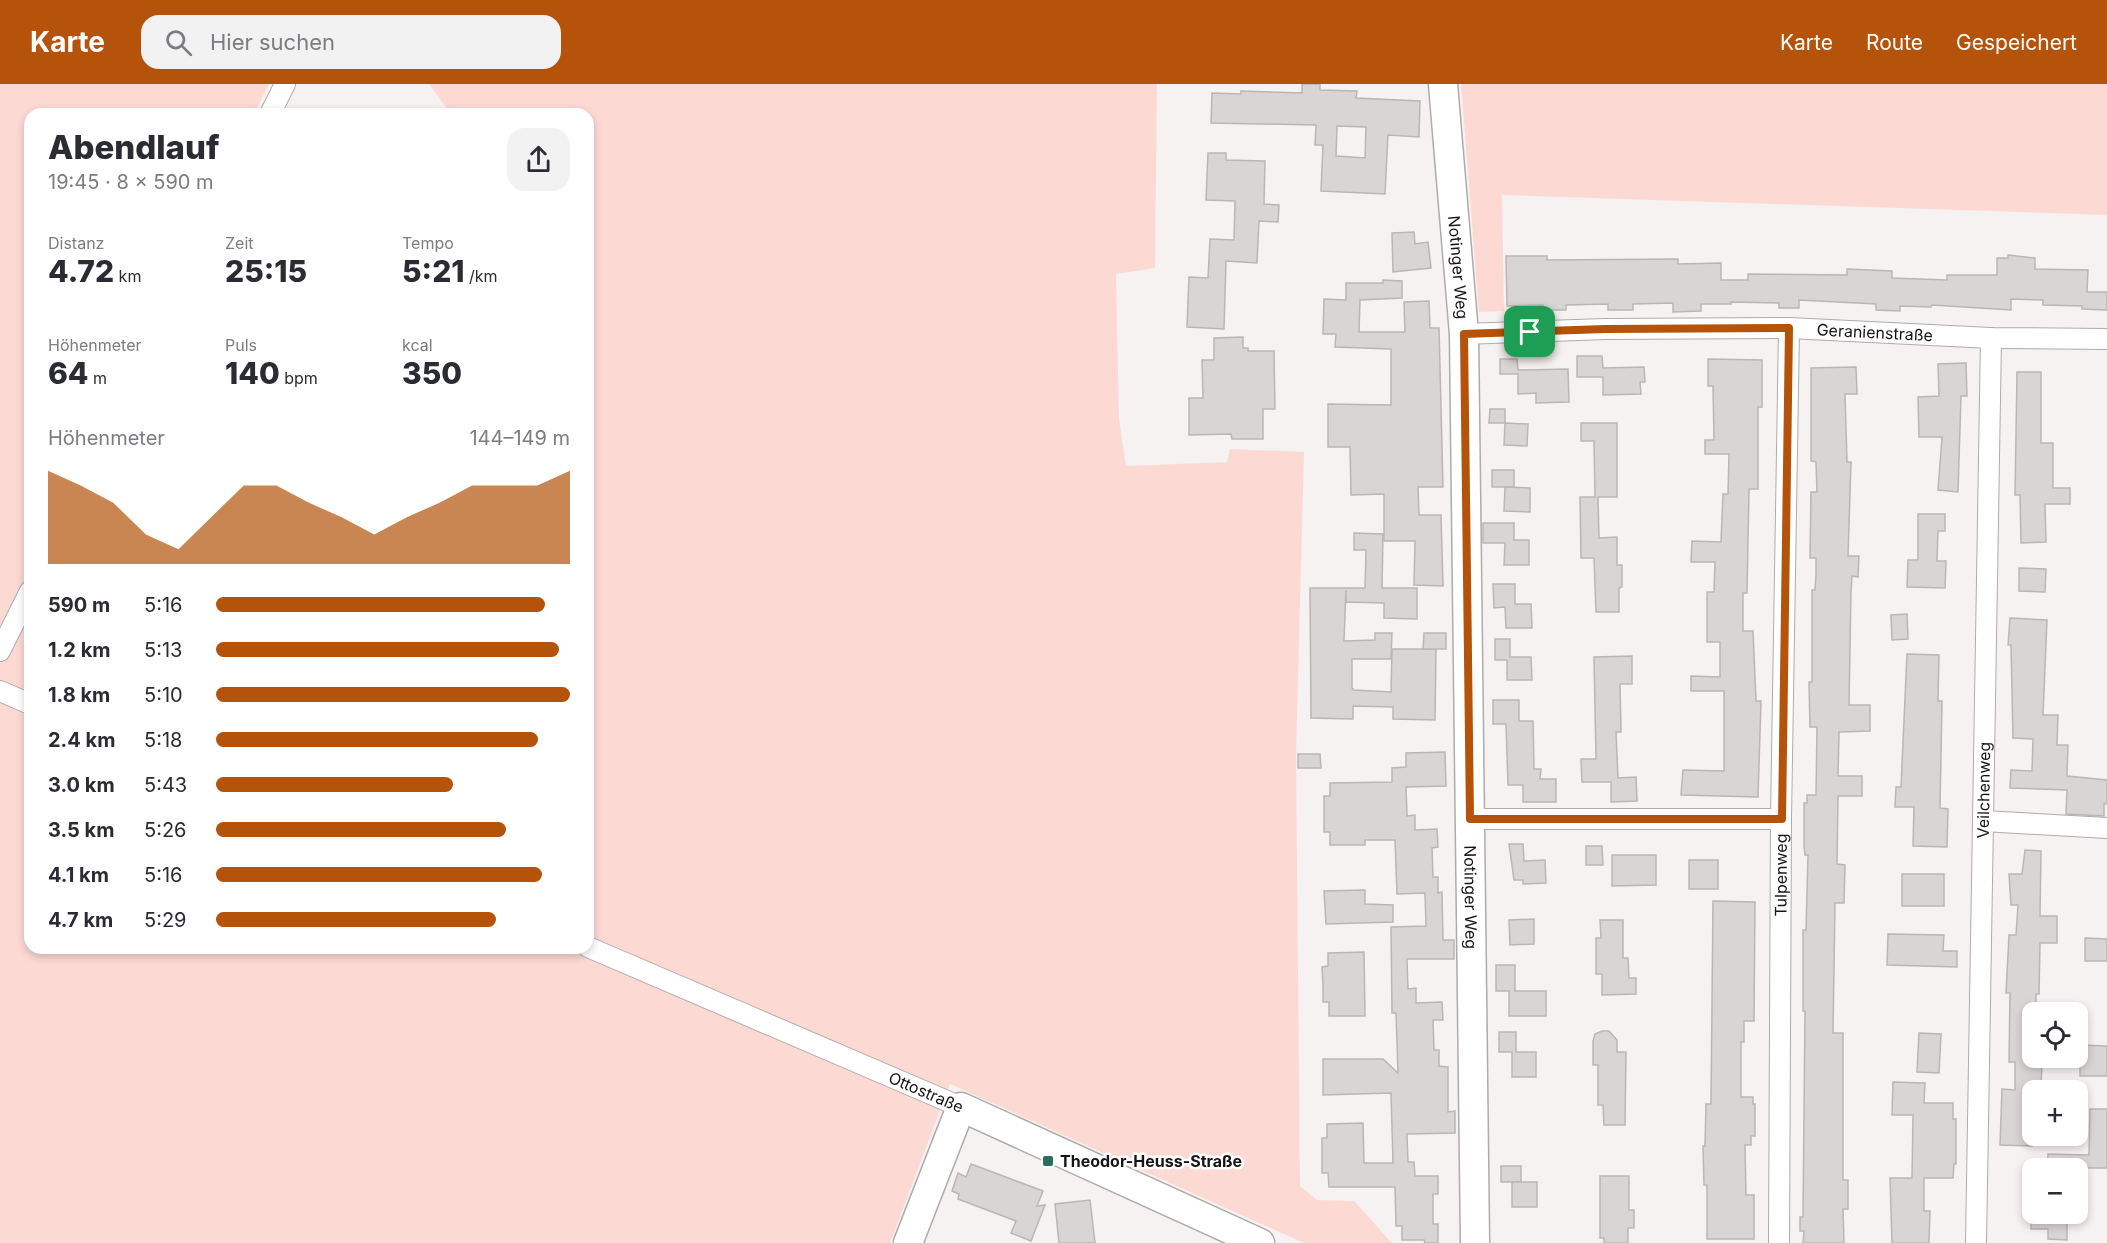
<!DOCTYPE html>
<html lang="de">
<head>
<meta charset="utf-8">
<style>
  body { margin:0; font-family:Inter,sans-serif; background:#f2f2f3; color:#2b2b33; height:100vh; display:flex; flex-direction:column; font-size:22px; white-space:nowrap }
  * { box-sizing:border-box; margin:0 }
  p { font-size:20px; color:#7c7c81 }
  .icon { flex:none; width:33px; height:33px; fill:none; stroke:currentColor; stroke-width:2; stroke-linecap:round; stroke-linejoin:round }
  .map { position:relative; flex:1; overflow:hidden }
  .sheet { position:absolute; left:24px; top:24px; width:570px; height:846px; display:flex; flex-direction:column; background:#fff; border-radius:18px; box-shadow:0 3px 9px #0003 }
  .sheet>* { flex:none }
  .fabs { position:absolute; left:2022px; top:918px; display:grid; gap:12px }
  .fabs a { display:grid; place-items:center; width:66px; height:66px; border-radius:12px; background:#fff; box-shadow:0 3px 9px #0003; font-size:30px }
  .pin { position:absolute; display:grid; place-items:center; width:51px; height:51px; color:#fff; margin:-26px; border-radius:12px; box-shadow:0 3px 9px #0006 }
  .round { display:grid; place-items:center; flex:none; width:63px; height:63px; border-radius:18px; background:#f2f2f3 }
  .overview { display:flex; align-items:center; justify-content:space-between; height:102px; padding:0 24px }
  h1 { font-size:33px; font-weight:800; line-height:45px }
  .stats { display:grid; grid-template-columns:repeat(3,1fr); gap:9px; height:102px; padding:6px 24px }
  .stats div { display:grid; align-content:center }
  .stats b { font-size:30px; font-weight:800 }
  .stats small { font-size:16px; font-weight:400 }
  .stats p { font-size:16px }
  .chart { height:168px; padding:12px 24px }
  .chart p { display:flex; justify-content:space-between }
  .chart svg { width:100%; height:108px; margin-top:6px; fill:#b45309; opacity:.7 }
  ul { padding:0 24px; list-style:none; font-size:20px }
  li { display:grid; grid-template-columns:96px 72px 1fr; align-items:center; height:45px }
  li i { height:15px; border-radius:8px; background:#b45309 }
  header { display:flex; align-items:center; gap:36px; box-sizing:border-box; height:84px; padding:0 30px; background:#b45309; color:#fff }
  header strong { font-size:28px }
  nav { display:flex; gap:33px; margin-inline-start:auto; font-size:21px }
  .search { width:420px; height:54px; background:#f2f2f3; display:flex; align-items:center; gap:15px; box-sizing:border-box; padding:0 21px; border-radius:18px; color:#7c7c81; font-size:22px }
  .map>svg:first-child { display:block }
</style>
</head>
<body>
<header>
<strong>Karte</strong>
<div class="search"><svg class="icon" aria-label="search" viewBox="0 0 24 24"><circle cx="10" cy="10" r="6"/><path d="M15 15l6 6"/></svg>Hier suchen</div>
<nav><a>Karte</a><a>Route</a><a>Gespeichert</a></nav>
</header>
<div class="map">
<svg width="2107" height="1159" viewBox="0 0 2107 1159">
  <rect width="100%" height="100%" fill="#f6f2f1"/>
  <g fill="#fdd9d4">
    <path d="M0,0H269L254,30H30V864H588V30H451L429,0H1157L1155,184L1116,190L1119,335L1126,382L1227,378L1230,365L1304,368L1296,671L1300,1102L1317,1116L1354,1117L1392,1159H1304L950,1000L890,1159H0Z"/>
    <path d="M1461,0H2107V131L1502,111L1504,227L1479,228Z"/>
  </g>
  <g fill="#d9d5d4" stroke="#bab6b5" stroke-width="1.5" fill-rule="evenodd">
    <path d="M1302,0H1320V6L1357,7L1356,14L1420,17L1419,53L1388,51L1385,110L1321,107L1323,61H1315L1316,41L1211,39L1212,9L1241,10V7L1302,9ZM1337,42L1366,43L1365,74L1336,72Z"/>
    <path d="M1208,69H1226V76L1265,77L1264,120L1279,121L1278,138L1259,137L1257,179L1226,177L1224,245L1187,243L1189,193L1208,194L1210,155L1234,156L1235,117L1206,116Z"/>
    <path d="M1414,148L1415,160L1428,158L1431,184L1393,188L1392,149Z"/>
    <path d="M2008,171L2035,174V185L2088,186L2087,208H2107V226L2082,225V222L2043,221V216L2011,215V226L1932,221L1931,223L1900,222V227L1876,226V220L1799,216V224H1779V219L1731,218V220H1701V227L1673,228V219L1633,220V226H1608V220L1566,221V226H1544L1543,221L1507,222L1506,172H1547V176L1678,175V180L1721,179V196H1748V190L1847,191V185L1892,187V194L1947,196V191H1997V174H2008Z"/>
    <path d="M1383,196L1402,197V214L1360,216L1359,248H1405L1404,218L1429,217L1430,244H1439L1443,403H1418L1419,431H1441L1443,502L1414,501L1415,457H1384V410L1351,411L1350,363H1328V320L1391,321V265L1335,263L1336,250H1323L1324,215L1346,216V199H1383Z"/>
    <path d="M1243,253V264H1248V267H1274L1275,325H1263V355H1232L1231,350L1189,351V314H1203L1202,276H1214V254Z"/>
    <path d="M1577,272H1602L1603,284L1644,283L1645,298H1640L1641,310L1603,311V293H1577Z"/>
    <path d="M1500,275H1517L1518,286L1568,285L1569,318L1536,319V309L1518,310V290H1500Z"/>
    <path d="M1708,275L1762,276V323H1758V405H1749L1747,509H1743V547H1753L1756,617H1761L1758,713L1681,711L1683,686L1724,687V607H1691V592L1720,593V558H1707V508H1714L1715,478H1691L1692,457L1721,458L1723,410H1728L1729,370H1705V356H1714L1713,302H1708Z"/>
    <path d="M1966,279L1967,312H1961L1958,408L1938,406L1942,353H1919L1918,313L1939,312L1938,280Z"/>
    <path d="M1856,283L1857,310H1845L1847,378H1851L1848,472H1859L1858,493L1852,492L1851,507L1849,621H1870V647L1839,648L1838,692H1862V712H1838L1837,780L1845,781L1844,819H1835L1833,949H1843V1096H1848V1125H1843L1844,1159H1803L1804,1147H1800V1133H1803L1805,927H1803V846H1806L1808,771H1805L1804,762V719H1807V711H1816L1817,643H1810L1809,598H1812V506H1815L1816,491V474H1810L1811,408H1817L1816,378L1811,377V284Z"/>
    <path d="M2017,288H2041V359H2053V404H2070V420H2045L2046,458L2021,459L2020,411H2015Z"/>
    <path d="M1490,325H1505V339H1489Z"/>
    <path d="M1505,339L1528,340L1527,362L1504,361Z"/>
    <path d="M1581,339H1617V413H1598L1599,454L1617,453V481H1622V503L1619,504V528H1596L1594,474H1581L1580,413H1595L1594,357H1581Z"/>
    <rect x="1492" y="386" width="22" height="17"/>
    <path d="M1505,403L1530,404V428L1504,427Z"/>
    <path d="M1918,430H1945V447H1938L1937,477H1946L1945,504L1907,503L1908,476H1918Z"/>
    <path d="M1483,439H1514V456H1529V481H1504L1505,459H1483Z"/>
    <path d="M1354,449L1383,450L1382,504H1417V535L1384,534V519L1346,518V506L1344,557L1375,556V549H1392L1391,575H1352V604L1354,606L1391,608L1392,565H1436L1435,636L1393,635V623L1353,622V635L1311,634L1310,504H1365L1366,466H1354Z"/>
    <path d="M2019,484L2046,485L2045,508L2019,507Z"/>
    <path d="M1493,500H1515V520H1531L1532,544H1506L1505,523L1494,524Z"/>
    <path d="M1907,530L1908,555L1892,556L1891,531Z"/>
    <path d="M2010,534L2047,536L2043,631H2058L2057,661H2068L2067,692L2107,696V720H2104V732L2066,730L2067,706L2010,704L2011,686L2032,687L2033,655L2013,654L2011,561H2008Z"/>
    <path d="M1424,549H1446V565H1423Z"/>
    <path d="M1495,555H1510V573H1531L1532,596H1507V576H1495Z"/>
    <path d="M1907,570L1939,571L1938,617H1942L1940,724L1948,725L1947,763L1913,762L1914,723H1895L1896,703H1901Z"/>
    <path d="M1632,572V600H1620L1621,648H1616L1618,694L1636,693L1637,717L1611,718V698H1582L1581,675H1596L1594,573Z"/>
    <path d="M1493,616H1519V637H1533L1534,685H1541L1540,695H1556V718H1523V701H1508L1506,640H1493Z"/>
    <path d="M1445,668L1446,702L1406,703L1407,732L1415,731V746L1437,745L1438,763L1432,764L1433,793H1438V809L1442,808L1443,856H1454V875H1407L1408,905L1416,904V919L1442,918L1443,936H1433L1434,966H1439V982L1448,983V1028L1455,1027V1049L1407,1050L1408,1078H1414L1415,1092H1438V1110H1433V1140H1438V1159H1425L1424,1156H1402V1142H1396L1395,1103H1329L1328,1089H1322V1054H1327V1040L1363,1039L1364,1079H1393L1391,1009L1323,1011V975H1383L1398,989L1396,929H1392L1391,843L1426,842L1425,809L1397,810L1395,756H1365V761H1330V748H1324V712H1330V699L1392,698V684L1406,683V669Z"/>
    <path d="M1298,670H1320L1321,684H1298Z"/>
    <path d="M1509,760H1523L1524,777L1545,776L1546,799L1523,800V796H1514Z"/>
    <path d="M1586,762H1602L1603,781H1586Z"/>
    <path d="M2025,766L2041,767L2040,832H2057V859H2040L2039,910H2036V920H2032V976H2042L2041,1006H2032V1062L2000,1061L2002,1005L2015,1006V978H2009L2010,909H2006L2009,851H2016L2018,821H2011L2009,790H2022Z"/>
    <path d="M1612,771H1656V801L1612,802Z"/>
    <rect x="1689" y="776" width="29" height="29"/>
    <rect x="1902" y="790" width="42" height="32"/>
    <path d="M1365,806V820L1393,821V838L1326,840L1324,807Z"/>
    <path d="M1713,817L1755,818L1754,937H1744V958H1741V1013H1753V1020H1755V1052H1751V1061H1745L1746,1111H1754V1155H1707V1101H1704L1703,1062H1705L1706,1020H1711Z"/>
    <path d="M1534,835V860L1510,861L1509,836Z"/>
    <path d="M1600,836H1623V874H1628L1629,894H1636V910L1602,911V890H1596V854H1601Z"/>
    <path d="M1888,850L1944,851L1943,867H1957V883L1887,881Z"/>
    <path d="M2085,854L2107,855V877H2085Z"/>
    <path d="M1364,868L1365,932H1329V918H1323V901L1322,883L1328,882V869Z"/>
    <path d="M1496,881H1515V907H1546V932H1509V907H1496Z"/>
    <path d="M1602,947H1609L1617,956V968H1626L1625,1041H1604L1603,1021H1598V981H1593V957L1595,950Z"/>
    <path d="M1499,948H1516V968H1536V993H1512V968H1499Z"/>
    <path d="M1919,949L1941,950L1939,989L1917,988Z"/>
    <path d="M2080,961L2107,962V992H2080Z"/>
    <path d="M1893,998L1925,999L1924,1019H1953V1035H1956V1080H1954L1953,1094H1924V1127H1930L1929,1159H1892L1890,1094H1912L1913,1031H1892Z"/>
    <path d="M2090,1025H2107V1084H2047L2048,1070L2089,1071Z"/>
    <path d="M971,1080L1043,1107L1037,1122L1045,1121L1031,1157L1011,1149L1016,1137L958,1115L959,1110L952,1107L958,1089L966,1093Z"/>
    <rect x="1501" y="1082" width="20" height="16"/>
    <path d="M1600,1092H1629V1126H1634V1144H1628V1159H1604V1154H1600Z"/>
    <rect x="1512" y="1098" width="25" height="25"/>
    <path d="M1090,1116L1095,1159H1059L1055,1120Z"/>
    <path d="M2031,1130H2067V1156L2048,1155V1145H2031Z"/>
  </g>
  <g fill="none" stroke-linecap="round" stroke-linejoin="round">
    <defs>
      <g id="street">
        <path d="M270,30L285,0"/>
        <path id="s1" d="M1464,250L1605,245L1789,244L1991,254L2107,255"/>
        <path d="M0,567L30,507"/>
        <path d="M0,607L30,620"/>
        <path d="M1470,735H1781"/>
        <path d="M1983,737L2107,744"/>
        <path id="s2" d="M588,863L961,1023"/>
        <path id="s3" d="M1779,1159L1781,735L1789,244"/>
        <path id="s4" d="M1976,1159L1991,254"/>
      </g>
      <g id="secondary">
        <path id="s5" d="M1443,0L1464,250L1475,1159"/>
        <path d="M908,1159L961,1023L1260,1159"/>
      </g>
    </defs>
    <use href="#street" stroke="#b0abab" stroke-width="22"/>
    <use href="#secondary" stroke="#b0abab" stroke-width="31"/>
    <use href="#street" stroke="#fff" stroke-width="20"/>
    <use href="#secondary" stroke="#fff" stroke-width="28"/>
  </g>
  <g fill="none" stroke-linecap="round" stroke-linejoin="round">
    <defs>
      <path id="route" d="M1789,244L1782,735H1470L1464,250L1605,245Z"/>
    </defs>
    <use href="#route" stroke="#fff" stroke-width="12"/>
    <use href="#route" stroke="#b45309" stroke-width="8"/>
  </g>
  <rect fill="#2a6e62" stroke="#fff" stroke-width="2" x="1042" y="1071" width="12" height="12" rx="3"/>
  <g text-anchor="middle" stroke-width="5" stroke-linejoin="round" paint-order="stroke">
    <g font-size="16" fill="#161414" stroke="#fff">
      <text dy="6" stroke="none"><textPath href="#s5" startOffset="184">Notinger Weg</textPath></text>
      <text dy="6" stroke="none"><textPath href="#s1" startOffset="411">Geranienstraße</textPath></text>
      <text dy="6" stroke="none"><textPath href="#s4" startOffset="453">Veilchenweg</textPath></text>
      <text dy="6" stroke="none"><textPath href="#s3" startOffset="368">Tulpenweg</textPath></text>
      <text dy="6" stroke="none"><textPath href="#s5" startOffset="814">Notinger Weg</textPath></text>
      <text dy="6" stroke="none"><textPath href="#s2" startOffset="368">Ottostraße</textPath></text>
    </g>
    <g font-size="16" font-weight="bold" fill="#161414" stroke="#fff" text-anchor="start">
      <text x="1060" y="1083">Theodor-Heuss-Straße</text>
    </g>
  </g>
</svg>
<div class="fabs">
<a><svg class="icon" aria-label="locate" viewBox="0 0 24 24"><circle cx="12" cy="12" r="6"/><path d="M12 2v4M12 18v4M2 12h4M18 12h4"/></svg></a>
<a>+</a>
<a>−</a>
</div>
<div class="pin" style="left:1530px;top:248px;background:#1e9e55"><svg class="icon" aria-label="arrive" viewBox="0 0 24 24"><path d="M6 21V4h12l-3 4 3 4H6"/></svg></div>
<section class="sheet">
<div class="overview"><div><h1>Abendlauf</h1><p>19:45 · 8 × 590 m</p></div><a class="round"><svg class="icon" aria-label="share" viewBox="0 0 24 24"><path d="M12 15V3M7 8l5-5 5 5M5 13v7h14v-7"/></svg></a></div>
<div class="stats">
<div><p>Distanz</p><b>4.72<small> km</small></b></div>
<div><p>Zeit</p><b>25:15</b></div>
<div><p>Tempo</p><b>5:21<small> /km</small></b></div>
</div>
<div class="stats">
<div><p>Höhenmeter</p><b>64<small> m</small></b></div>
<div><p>Puls</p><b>140<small> bpm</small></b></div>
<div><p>kcal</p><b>350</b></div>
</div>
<div class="chart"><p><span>Höhenmeter</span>144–149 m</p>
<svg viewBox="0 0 160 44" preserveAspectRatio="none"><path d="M0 44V6L10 12L20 19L30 32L40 38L50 25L60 12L70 12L80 19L90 25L100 32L110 25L120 19L130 12L140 12L150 12L160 6V44z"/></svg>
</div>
<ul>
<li><b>590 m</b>5:16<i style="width:93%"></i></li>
<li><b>1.2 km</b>5:13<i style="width:97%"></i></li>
<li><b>1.8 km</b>5:10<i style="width:100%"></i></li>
<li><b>2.4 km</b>5:18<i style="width:91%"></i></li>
<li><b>3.0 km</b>5:43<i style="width:67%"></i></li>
<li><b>3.5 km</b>5:26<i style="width:82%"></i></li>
<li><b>4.1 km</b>5:16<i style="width:92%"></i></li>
<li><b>4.7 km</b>5:29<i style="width:79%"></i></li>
</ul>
</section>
</div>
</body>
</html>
